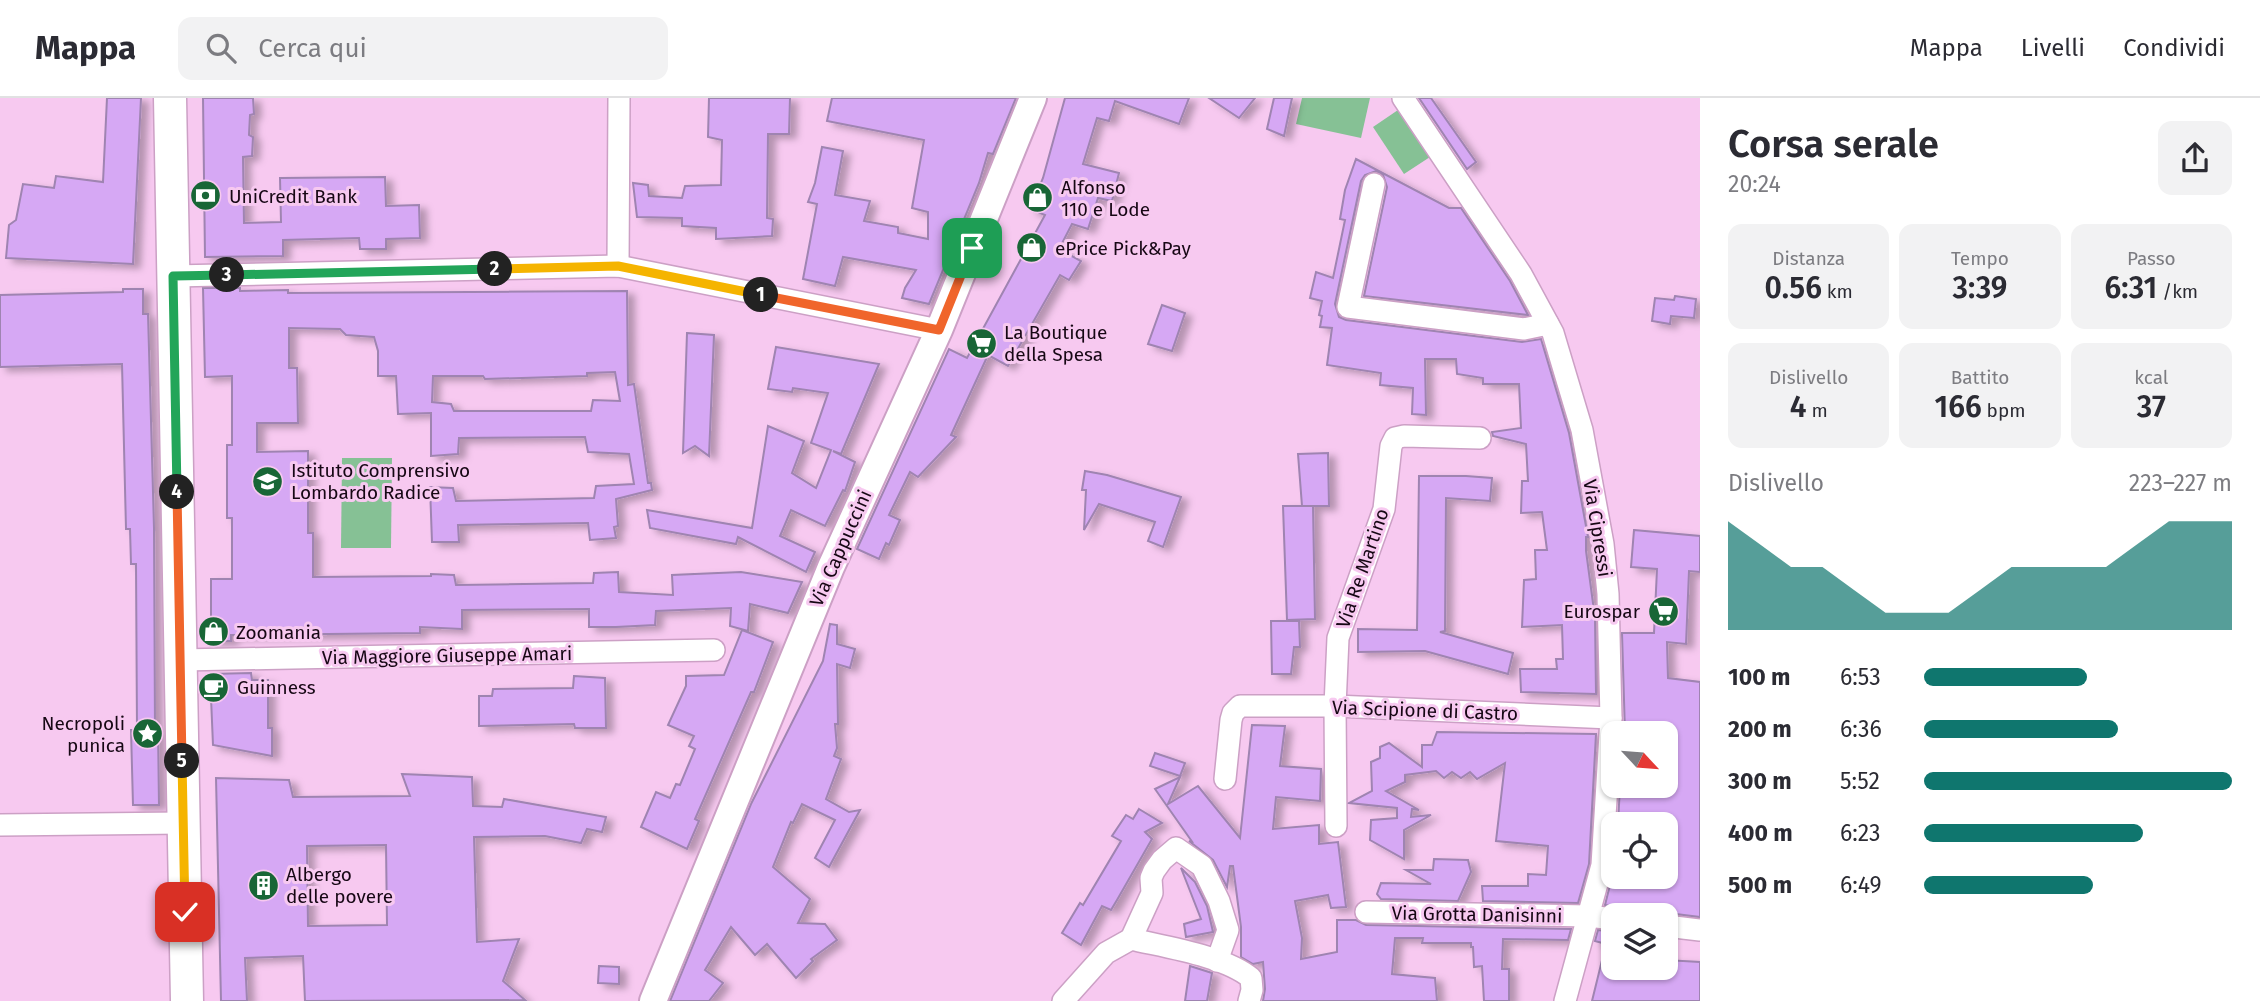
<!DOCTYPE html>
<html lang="it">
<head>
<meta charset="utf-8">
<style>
  body { margin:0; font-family:"Fira Sans",sans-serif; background:#f2f2f3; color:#2b2b33; height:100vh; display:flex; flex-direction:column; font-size:26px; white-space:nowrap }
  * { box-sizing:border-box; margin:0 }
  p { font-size:23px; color:#7c7c81 }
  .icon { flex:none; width:38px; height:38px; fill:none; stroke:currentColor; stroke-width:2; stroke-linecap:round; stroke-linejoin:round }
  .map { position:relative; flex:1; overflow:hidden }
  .drawer { display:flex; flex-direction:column; background:#fff; width:560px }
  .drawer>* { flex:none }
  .needle { width:46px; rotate:116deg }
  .buttons { position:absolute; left:1601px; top:623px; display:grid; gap:14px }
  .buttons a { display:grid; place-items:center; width:77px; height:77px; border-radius:14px; background:#fff; box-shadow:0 2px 5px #0004; font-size:35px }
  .pin { position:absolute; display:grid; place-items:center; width:60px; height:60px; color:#fff; margin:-30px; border-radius:14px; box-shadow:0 4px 10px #0006 }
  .km { position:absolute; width:35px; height:35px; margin:-18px; border-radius:50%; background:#222; color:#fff; font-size:19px; line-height:35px; text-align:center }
  .round { display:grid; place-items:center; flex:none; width:74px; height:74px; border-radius:14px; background:#f2f2f3 }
  .overview { display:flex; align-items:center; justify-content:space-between; height:119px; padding:0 28px }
  h1 { font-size:38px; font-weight:600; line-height:52px }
  .stats { display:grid; grid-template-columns:repeat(3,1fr); gap:10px; height:119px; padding:7px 28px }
  .stats div { display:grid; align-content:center; border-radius:14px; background:#f2f2f3; text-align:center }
  .stats b { font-size:30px; font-weight:600 }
  .stats small { font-size:19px; font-weight:400 }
  .stats p { font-size:19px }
  .chart { height:196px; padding:14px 28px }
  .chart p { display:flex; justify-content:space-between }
  .chart svg { width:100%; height:126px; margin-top:7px; fill:#0f766e; opacity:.7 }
  ul { padding:0 28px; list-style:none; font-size:23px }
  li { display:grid; grid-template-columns:112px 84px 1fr; align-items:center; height:52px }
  li i { height:18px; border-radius:9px; background:#0f766e }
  header { display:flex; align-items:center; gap:42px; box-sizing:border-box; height:98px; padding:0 35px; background:#fff; border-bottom:2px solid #e1e1e2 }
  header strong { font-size:33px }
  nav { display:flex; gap:38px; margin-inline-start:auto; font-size:24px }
  .search { width:490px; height:63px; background:#f2f2f3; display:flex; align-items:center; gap:18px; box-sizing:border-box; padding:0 24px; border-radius:14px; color:#7c7c81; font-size:26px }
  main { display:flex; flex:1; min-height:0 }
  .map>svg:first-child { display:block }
</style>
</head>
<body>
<header>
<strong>Mappa</strong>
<div class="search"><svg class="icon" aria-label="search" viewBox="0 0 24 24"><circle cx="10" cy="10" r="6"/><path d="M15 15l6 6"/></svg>Cerca qui</div>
<nav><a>Mappa</a><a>Livelli</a><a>Condividi</a></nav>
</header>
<main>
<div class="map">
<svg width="1700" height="903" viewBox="0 0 1700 903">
  <defs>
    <filter id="shadow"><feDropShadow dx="7" dy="4" stdDeviation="3.5" flood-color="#0004"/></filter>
  </defs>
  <rect width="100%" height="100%" fill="#f7c9f0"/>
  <g fill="#86c195">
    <path d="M1302,0H1370L1361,40L1296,26Z"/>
    <path d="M1398,12L1430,59L1404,76L1373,29Z"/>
    <path d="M342,360H392L391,450H341Z"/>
  </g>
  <g fill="#d6a8f4" stroke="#9f84b1" stroke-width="2" fill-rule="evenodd" filter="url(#shadow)">
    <path d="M107,0H141L133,166L6,160L9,127L16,122L23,86L54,90L56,78L103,84Z"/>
    <path d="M203,0H253L254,16L250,17L249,37L253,39L252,58L243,59L244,125L281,124L280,80L385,79L386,108L419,107L420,140L386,141V151H360L359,140L283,142V158L205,159Z"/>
    <path d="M709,0H790L789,36H768L767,120L773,121L772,138L716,141V130L682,128V120L637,119L633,85L648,87L649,98L682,100L685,88L721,87L722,42L708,39Z"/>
    <path d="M832,0H1016L993,56L988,55L979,85L929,206L902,200L905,190L916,172L843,159L835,188L803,181L817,106L808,104L815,85L822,49L843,53L835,97L870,103L864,123L898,129V135L928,141V114L912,110L924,42L827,23Z"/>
    <path d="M1065,0H1189L1179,26L1115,3L1109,23L1097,20L1083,66L1119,75L1112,103L1098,100L1088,131L1072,126L1059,151L1081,163L1069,182L1060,177L1008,268L988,257L951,337L956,339L918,379L910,374L889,417L900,422L889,447L886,445L879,461L857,451L949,251L967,260L1045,117L1030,111L1043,80Z"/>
    <path d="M1209,0H1255L1239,20Z"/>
    <path d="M1274,0H1292L1284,38L1267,31Z"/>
    <path d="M1419,0H1431L1476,64L1467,71Z"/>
    <path d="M1356,61L1449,110H1461L1510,183L1528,217L1364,198L1387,89L1383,77L1376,73L1365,77L1361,83L1335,206L1339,219L1346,222L1522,244L1541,241L1569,335L1588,439H1586V453L1595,520L1596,596L1521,594L1520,571H1557L1556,561H1563L1562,527L1522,529L1524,482L1536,481L1535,452H1547L1542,414L1521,415L1522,383H1528L1526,346L1493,338L1492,334L1521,330L1519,286H1483V280L1457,276L1456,261H1425L1426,317L1412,316L1413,290L1380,287L1381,275L1327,267L1332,230L1320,229L1322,218L1319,217L1322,203L1310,200L1316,174L1333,180L1345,122L1340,121L1345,92Z"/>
    <path d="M203,190H240V193L288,192V195L627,193L628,287L634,286L648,385H651L652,392L616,401L618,428L614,429L616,440L590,442L588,425L458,427L459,444H432L430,389L453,390L456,403L594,400L596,388L634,386L629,356L588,354L585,339L459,340L458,356L431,358V315L398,316L396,278H378V253L374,239L346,237L340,231L289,230V270H297L298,325H257V354L308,353V435H313V479L431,478V476L454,477L456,487L593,485L594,475L618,474L619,494L673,497L672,477L741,474L802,484L788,515L750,506L748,533L730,528L731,510L656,513L655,527L616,529H589V511L462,512V531L420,529V535L231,537V543H211V481H232V420H227V347H232V278L205,279ZM615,274L620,303L593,302L591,313H454L451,306L432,304L433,278H483L485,281L587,278V275Z"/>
    <path d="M123,191H143V216H148L154,430L155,632L158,631L159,707H133L131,632H137L136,466H131L130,431H126L122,266L0,269V197L123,194Z"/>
    <path d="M1675,198L1696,201L1694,220L1671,218L1670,226L1652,223L1655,200L1674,202Z"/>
    <path d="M1162,207L1185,215L1172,253L1148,246Z"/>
    <path d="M687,235L714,237L709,358L695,348L683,355Z"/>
    <path d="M776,249L879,266L841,356L833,353L855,364L845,393L843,392L825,428L791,412L780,438L815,454L806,474L738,439L736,446L650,430L647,412L752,430L768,328L804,343L792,375L816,390L831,352L811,345L828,295L793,290L792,294L768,291Z"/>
    <path d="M1328,355L1329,408H1302L1298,356Z"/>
    <path d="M1085,373L1107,377L1181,399L1163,449L1148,443L1155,424L1099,406L1084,432L1086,392H1082Z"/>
    <path d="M1419,378H1466L1492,380L1490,403L1446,400L1445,533L1440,534L1513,555L1508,576L1425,553L1358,554V531L1417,532Z"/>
    <path d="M1283,408H1313L1315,521L1287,522Z"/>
    <path d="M1634,432L1700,438V474L1689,473L1686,546L1667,544L1668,580L1700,584V819L1668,815L1659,817H1626L1621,810L1605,807L1612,779H1666V726H1618L1620,688H1667L1670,645L1666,644V635H1625L1622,535H1654L1657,471L1631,469Z"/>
    <path d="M1271,523H1299L1300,549H1294L1291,576H1272Z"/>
    <path d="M830,526L837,527V546L855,551L850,570L837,566L838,626H835L837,650L834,658L841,661L826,701L849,714L860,712L829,769L815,760L835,722L802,706L793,725L791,724L773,769L810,801L798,825L825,826L837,842L811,861L813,863L796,880L767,846L755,857L731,829L705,872L723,885L709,903H670L751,706L823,563Z"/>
    <path d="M742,532L773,544L754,594H751L695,721L699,723L687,751L641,729L656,694L670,700L676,686L680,687L695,651L689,648L694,638L668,627L686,588V578L724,577Z"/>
    <path d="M251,575L252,582H268V630H272V658L213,647L210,576Z"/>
    <path d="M574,578L605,580L606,630H575L574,626L479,628V598H492L493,591L573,590Z"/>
    <path d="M1252,627L1285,628L1280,668L1321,671L1320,703L1276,699L1273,731L1319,727V746L1338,744L1346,809L1331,810L1328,797L1295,803L1302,840L1301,861L1337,854V822H1356L1366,827L1571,831L1568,842L1503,841L1502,871H1509V903H1484L1482,868L1474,869L1473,849H1471V845H1422L1423,840H1395L1392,876L1435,880L1437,903H1263L1265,891L1263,864L1253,866L1241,859V829L1233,768H1230L1227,789L1213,762L1189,743L1193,745L1155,691L1180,679L1168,706L1198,688L1240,740Z"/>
    <path d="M1437,634L1596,636L1589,766L1578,805L1483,803L1482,788H1528V776L1546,777L1548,748L1496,743L1505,665L1477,681L1470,674L1461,680L1452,674L1444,680L1436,673L1405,677V684L1386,693L1419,712L1412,711L1411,719L1431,717L1404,732V761L1370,742L1371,722L1397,720V710L1349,705L1372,693L1371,664L1380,660V649L1389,645L1422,669V647H1432Z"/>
    <path d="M1155,655L1185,665L1180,678L1150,668Z"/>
    <path d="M402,676L472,679L473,708L502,709L504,701L606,719L602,734L587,731L581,745L545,738L474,739L477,844L519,841L503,883L525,902L305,903L303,858L245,860L247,903H221L216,680L289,682L293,699L410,698ZM386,747L387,827L308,828L307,748Z"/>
    <path d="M1139,711L1162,725L1145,734L1152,741L1117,802L1111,812L1102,808L1081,847L1062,835L1080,805L1083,807L1121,743L1112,738L1126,717L1133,721Z"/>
    <path d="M1434,761L1468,762L1471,774L1458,803L1381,801L1377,796L1381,785L1431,786L1406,772H1433Z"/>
    <path d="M1181,770L1195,784L1207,808L1213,834L1186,839L1184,826L1201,821Z"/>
    <path d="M1598,832L1614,834V870H1666V862L1700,864V903H1592L1606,846L1595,843Z"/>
    <path d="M599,868L619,869V886L598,885Z"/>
    <path d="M1190,868L1212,875L1207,903H1185Z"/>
  </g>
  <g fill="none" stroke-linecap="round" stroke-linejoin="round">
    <defs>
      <g id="minor">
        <path d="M1403,0L1521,176L1553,235L1582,332L1603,446L1608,496L1611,620L1602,767L1565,903"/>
        <path d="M1374,86L1348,209L1524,231L1548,226"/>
        <path d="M618,168L619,0"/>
        <path d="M173,178L618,168L939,232"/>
        <path d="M181,562L714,552"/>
        <path d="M1225,681L1231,622L1233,615L1240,608H1335L1611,620"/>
        <path d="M0,727L183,725"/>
        <path d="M1336,728L1335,608L1338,540L1384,411L1391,348L1395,340L1404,338L1480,340"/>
        <path d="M1366,814L1588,818L1614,821"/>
        <path d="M1666,828L1700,832"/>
        <path d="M1131,841L1152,795L1151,780L1154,773L1162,762L1176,750L1202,768L1219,803L1228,832L1217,863"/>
        <path d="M1063,903L1106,855L1131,841C1165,849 1225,858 1251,880L1252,892L1249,903"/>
      </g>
      <path id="tertiary" d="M653,903L831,469L939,232L1033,0"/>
      <path id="secondary" d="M170,0L187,903"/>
    </defs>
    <use href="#minor" stroke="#cca0c5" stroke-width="24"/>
    <use href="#tertiary" stroke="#cca0c5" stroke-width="30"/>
    <use href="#secondary" stroke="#cca0c5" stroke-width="35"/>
    <use href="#minor" stroke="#fff" stroke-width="21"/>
    <use href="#tertiary" stroke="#fff" stroke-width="26"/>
    <use href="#secondary" stroke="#fff" stroke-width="32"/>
  </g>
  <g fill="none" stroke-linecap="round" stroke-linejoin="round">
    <defs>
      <path id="split-1" d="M761,197L939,232L972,150"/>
      <path id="split-2" d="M495,171L618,168L761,197"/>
      <path id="split-3" d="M227,177L495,171"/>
      <path id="split-4" d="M177,394L173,178L227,177"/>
      <path id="split-5" d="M177,394L182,663"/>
      <path id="split-6" d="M182,663L185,814"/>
    </defs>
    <use href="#split-1" stroke="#fff" stroke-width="14"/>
    <use href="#split-2" stroke="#fff" stroke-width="14"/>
    <use href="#split-3" stroke="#fff" stroke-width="14"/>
    <use href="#split-4" stroke="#fff" stroke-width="14"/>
    <use href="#split-5" stroke="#fff" stroke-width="14"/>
    <use href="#split-6" stroke="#fff" stroke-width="14"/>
    <use href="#split-1" stroke="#f0652b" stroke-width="9"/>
    <use href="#split-2" stroke="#f5b400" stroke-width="9"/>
    <use href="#split-3" stroke="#22a559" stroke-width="9"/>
    <use href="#split-4" stroke="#22a559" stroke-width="9"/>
    <use href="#split-5" stroke="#f0652b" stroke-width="9"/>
    <use href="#split-6" stroke="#f5b400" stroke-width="9"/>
  </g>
  <defs>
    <symbol id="bank-disc" viewBox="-11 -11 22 22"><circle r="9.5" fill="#186636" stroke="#f7c9f0"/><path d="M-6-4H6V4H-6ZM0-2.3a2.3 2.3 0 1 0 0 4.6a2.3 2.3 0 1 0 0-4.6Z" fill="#fff"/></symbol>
    <symbol id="shop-disc" viewBox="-11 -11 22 22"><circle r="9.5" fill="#186636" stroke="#f7c9f0"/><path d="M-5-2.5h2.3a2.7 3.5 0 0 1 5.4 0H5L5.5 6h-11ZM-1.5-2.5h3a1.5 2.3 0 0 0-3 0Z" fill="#fff"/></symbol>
    <symbol id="supermarket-disc" viewBox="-11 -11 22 22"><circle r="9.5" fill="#186636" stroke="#f7c9f0"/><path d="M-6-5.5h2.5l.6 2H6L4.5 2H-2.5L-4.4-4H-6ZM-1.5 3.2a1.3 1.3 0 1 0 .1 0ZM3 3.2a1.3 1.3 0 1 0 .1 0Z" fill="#fff"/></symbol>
    <symbol id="school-disc" viewBox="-11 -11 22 22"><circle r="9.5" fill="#186636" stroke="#f7c9f0"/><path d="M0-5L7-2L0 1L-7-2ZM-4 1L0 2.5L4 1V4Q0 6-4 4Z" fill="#fff"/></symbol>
    <symbol id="cafe-disc" viewBox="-11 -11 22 22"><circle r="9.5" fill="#186636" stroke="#f7c9f0"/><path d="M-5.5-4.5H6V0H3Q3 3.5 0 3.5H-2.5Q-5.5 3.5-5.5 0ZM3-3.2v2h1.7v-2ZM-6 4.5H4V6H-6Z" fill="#fff"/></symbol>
    <symbol id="sight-disc" viewBox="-11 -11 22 22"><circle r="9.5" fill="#186636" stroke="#f7c9f0"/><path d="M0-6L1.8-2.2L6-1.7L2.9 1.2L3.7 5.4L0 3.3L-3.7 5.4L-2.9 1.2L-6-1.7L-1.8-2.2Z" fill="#fff"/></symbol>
    <symbol id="building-disc" viewBox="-11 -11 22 22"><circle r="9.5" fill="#186636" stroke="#f7c9f0"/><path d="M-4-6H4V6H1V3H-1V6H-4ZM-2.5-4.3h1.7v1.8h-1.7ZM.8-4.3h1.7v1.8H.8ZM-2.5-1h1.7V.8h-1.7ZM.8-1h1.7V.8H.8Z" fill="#fff"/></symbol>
  </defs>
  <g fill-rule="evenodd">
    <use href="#bank-disc" x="188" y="80" width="35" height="35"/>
    <use href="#shop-disc" x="1020" y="82" width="35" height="35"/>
    <use href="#shop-disc" x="1014" y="132" width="35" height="35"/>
    <use href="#supermarket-disc" x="964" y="228" width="35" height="35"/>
    <use href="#school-disc" x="250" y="366" width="35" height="35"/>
    <use href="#supermarket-disc" x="1646" y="496" width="35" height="35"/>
    <use href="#shop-disc" x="196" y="516" width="35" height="35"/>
    <use href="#cafe-disc" x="196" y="572" width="35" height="35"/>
    <use href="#sight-disc" x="130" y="618" width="35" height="35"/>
    <use href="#building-disc" x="246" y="770" width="35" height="35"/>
  </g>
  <g text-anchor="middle" stroke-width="6" stroke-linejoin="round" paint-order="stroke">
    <g font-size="19" fill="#160714" stroke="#f7c9f0" text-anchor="start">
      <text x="1061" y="96">Alfonso<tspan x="1061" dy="22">110 e Lode</tspan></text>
      <text x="229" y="105">UniCredit Bank</text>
      <text x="1055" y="157">ePrice Pick&amp;Pay</text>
      <text x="1004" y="241">La Boutique<tspan x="1004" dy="22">della Spesa</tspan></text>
      <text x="291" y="379">Istituto Comprensivo<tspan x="291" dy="22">Lombardo Radice</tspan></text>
      <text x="1640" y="520" text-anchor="end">Eurospar</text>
      <text x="236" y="541">Zoomania</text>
      <text x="237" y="596">Guinness</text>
      <text x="125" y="632" text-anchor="end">Necropoli<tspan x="125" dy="22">punica</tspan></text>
      <text x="286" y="783">Albergo<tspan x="286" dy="22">delle povere</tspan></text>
    </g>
    <g font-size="19" fill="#160714" stroke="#f7c9f0">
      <text transform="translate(1598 430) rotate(81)" y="7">Via Cipressi</text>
      <text transform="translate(840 450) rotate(-66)" y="7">Via Cappuccini</text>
      <text transform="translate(1362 470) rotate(-71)" y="7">Via Re Martino</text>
      <text transform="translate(447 557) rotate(-1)" y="7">Via Maggiore Giuseppe Amari</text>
      <text transform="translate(1425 612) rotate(2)" y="7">Via Scipione di Castro</text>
      <text transform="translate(1477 816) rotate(1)" y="7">Via Grotta Danisinni</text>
    </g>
  </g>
</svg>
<div class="buttons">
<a><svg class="needle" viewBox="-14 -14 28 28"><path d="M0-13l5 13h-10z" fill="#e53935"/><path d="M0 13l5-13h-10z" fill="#7c7c81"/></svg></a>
<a><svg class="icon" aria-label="locate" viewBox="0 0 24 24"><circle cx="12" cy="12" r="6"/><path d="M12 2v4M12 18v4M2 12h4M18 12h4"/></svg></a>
<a><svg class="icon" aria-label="layers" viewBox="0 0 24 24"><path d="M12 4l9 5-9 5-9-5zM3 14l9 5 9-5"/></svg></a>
</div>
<div class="pin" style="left:972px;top:150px;background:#1e9e55"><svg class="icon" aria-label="arrive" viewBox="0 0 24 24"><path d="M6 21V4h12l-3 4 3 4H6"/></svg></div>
<div class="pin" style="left:185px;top:814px;background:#d93025"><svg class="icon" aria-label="check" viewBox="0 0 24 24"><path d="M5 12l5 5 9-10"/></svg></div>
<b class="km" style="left:761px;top:197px">1</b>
<b class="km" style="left:495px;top:171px">2</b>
<b class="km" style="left:227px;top:177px">3</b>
<b class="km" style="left:177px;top:394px">4</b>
<b class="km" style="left:182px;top:663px">5</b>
</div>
<section class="drawer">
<div class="overview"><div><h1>Corsa serale</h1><p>20:24</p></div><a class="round"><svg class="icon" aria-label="share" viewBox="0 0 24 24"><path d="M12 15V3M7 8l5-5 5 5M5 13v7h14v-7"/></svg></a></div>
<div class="stats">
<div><p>Distanza</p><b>0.56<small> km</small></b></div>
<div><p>Tempo</p><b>3:39</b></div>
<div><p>Passo</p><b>6:31<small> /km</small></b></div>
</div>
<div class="stats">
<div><p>Dislivello</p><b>4<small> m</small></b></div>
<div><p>Battito</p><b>166<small> bpm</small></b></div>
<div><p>kcal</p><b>37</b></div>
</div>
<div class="chart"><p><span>Dislivello</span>223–227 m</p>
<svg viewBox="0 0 160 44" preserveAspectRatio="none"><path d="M0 44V6L10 14L20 22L30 22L40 30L50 38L60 38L70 38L80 30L90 22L100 22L110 22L120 22L130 14L140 6L150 6L160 6V44z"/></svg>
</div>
<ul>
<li><b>100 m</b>6:53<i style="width:53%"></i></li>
<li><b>200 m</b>6:36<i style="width:63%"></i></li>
<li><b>300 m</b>5:52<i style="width:100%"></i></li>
<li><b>400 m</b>6:23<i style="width:71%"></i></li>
<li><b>500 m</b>6:49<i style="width:55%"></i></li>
</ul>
</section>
</main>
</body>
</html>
